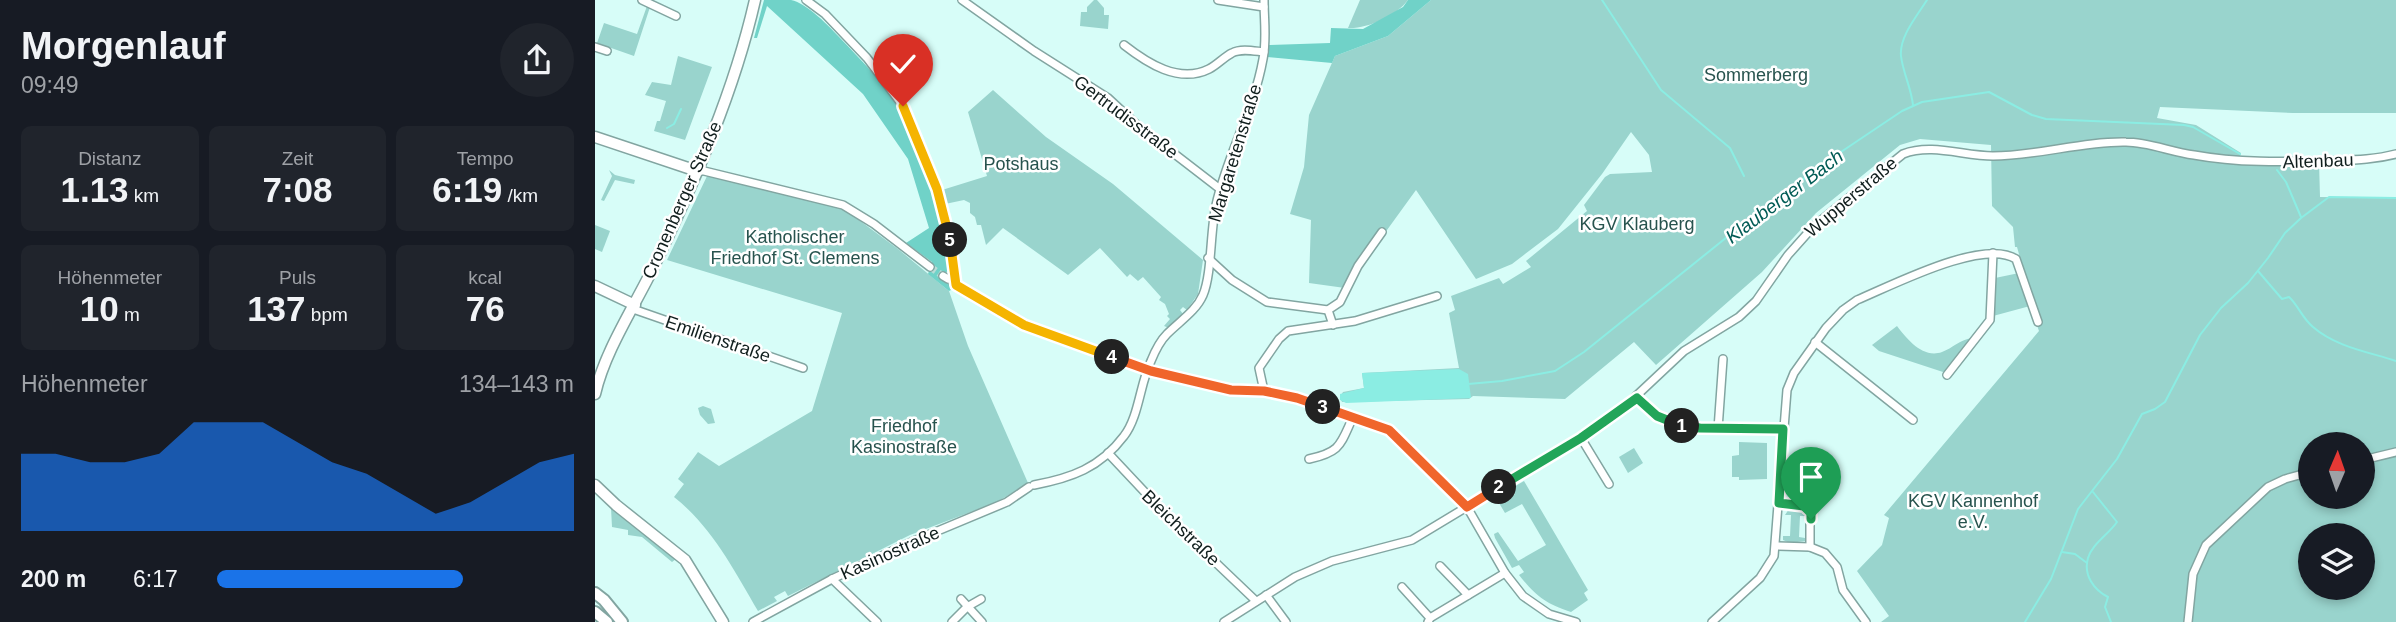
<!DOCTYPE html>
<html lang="de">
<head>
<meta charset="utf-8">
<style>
  body { margin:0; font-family:Arial,sans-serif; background:#20242c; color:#f1f3f6; height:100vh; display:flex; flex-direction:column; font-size:26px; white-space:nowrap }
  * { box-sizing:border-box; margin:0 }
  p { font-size:23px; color:#9ea1a6 }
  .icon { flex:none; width:38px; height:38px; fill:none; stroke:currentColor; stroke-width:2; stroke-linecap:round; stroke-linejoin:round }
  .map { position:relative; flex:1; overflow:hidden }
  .panel { display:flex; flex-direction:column; background:#171b24; width:595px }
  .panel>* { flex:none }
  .needle { width:46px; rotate:2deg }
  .tools { position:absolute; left:1703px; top:432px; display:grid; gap:14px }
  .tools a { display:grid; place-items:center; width:77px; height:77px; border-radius:50%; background:#171b24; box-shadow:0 4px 10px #0003; font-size:35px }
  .pin { position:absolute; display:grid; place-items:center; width:60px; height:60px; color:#fff; margin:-72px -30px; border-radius:50% 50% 50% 0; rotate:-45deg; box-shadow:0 0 7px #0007 }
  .pin .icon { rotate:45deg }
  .km { position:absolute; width:35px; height:35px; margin:-18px; border-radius:50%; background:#222; color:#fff; font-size:19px; line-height:35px; text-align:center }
  .round { display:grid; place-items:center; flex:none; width:74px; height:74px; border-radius:37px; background:#20242c }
  .headline { display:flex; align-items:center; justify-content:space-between; height:119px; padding:0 21px }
  h1 { font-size:38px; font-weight:800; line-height:52px }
  .figures { display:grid; grid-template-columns:repeat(3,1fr); gap:10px; height:119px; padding:7px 21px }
  .figures div { display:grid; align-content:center; border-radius:10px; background:#20242c; text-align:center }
  .figures b { font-size:35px; font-weight:800 }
  .figures small { font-size:19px; font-weight:400 }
  .figures p { font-size:19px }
  .chart { height:196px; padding:14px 21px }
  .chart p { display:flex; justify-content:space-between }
  .chart svg { width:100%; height:126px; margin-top:7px; fill:#1a73e8; opacity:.7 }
  ul { padding:0 21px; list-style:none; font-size:23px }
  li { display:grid; grid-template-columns:112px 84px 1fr; align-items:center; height:52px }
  li i { height:18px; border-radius:9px; background:#1a73e8 }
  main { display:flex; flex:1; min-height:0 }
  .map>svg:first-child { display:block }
</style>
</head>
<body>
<main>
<section class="panel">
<div class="headline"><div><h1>Morgenlauf</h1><p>09:49</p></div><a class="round"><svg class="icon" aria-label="share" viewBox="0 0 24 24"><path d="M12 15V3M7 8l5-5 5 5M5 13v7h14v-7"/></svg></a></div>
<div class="figures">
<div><p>Distanz</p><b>1.13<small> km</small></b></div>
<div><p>Zeit</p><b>7:08</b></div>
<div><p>Tempo</p><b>6:19<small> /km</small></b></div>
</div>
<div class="figures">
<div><p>Höhenmeter</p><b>10<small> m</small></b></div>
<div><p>Puls</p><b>137<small> bpm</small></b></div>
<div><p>kcal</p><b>76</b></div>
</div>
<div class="chart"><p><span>Höhenmeter</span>134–143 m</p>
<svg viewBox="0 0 160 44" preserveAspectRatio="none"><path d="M0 44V17L10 17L20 20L30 20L40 17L50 6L60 6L70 6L80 13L90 20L100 24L110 31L120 38L130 34L140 27L150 20L160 17V44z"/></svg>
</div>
<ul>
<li><b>200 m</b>6:17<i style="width:69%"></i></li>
</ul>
</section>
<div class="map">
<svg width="1801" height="622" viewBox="0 0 1801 622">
  <rect width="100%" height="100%" fill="#d7fdf8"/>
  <g fill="#99d4cd" fill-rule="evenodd">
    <path d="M499,0H502L509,8V15H514L513,29L485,26L486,12H492V7Z"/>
    <path d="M765,0H813C801,16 772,29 753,28Z"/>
    <path d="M836,0H1801V113H1698L1565,107L1562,118L1601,125L1646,153L1644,160L1724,161L1725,197L1801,198V622H1286L1294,616L1262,571L1287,545L1294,518L1289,515L1444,331L1435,306L1398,316L1400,278L1429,272L1422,247H1420L1418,227L1397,206L1396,145L1325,139L1305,145L1221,213L1167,272L1061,365L1039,342L970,399L878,396L874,399L747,402L745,397L748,392L769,388L767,373L864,368L854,313L860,310L856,296L904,278L908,284L936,267L931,261L992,211L989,205L1010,177L1015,174L1057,172L1054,155L1036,132L1007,174L963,229L917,264L881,279L821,190L750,288L714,283L716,220L695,214L709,167L714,115L740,56L793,36ZM1715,444H1768V497H1715ZM1713,469C1702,475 1689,480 1679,487C1654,503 1612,543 1602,570L1604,553L1620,532L1666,490L1682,480ZM1715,536H1768V588H1715Z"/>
    <path d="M52,6L55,7L39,56L2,43L9,23L42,34Z"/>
    <path d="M83,56L117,67L90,140L59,131L62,121H65L71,101L50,95L57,82L76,85Z"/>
    <path d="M398,90L451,137L518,184L608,260L603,294L592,310L588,307L585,310L588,314L574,328L569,326L575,319L572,316L574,314L570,304L564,300L566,297L548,277L543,281L535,274L532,277L505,248L473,275L408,228L391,245L386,225H382L380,217L375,213V203L369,200L350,204L347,190L392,176L373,112Z"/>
    <path d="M14,170L20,175L40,180L39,184L20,180L9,201L6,200L17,176Z"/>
    <path d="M113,174L249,209L303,249L354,291L373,346L433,483L402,502L315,535L193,596L190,591L179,597L182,601L163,611C139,570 117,527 79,497L89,484L83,479L103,452L124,466L217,411L247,313L72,260Z"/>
    <path d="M0,225L15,231L7,252L0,249Z"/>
    <path d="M1302,326C1312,339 1328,359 1347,352C1358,348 1364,340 1377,338L1353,370L1348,372L1284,351L1277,345Z"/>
    <path d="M108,406L116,409L120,423L113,424L105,415L103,408Z"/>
    <path d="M1144,442L1172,443V479L1144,480V477H1137V456L1144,455Z"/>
    <path d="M1039,448L1048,463L1033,473L1024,457Z"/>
    <path d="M1204,462L1213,490L1203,493L1195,465Z"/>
    <path d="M929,481L993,590L989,593L993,600L976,612C949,603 941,596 924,575L929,572L924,565L917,568L900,538L899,534L903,532L923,561L951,545L927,504L910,513L904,503L920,494L917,488Z"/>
    <path d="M16,508L81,559L77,562L47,537L33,535V530L17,527Z"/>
    <path d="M1194,509L1208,510L1211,516H1205L1204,537L1210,538V541L1195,543L1188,540V536H1195L1196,515H1190Z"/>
  </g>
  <g fill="#70d2c8">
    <path d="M169,0C178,0 187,0 196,0C212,3 235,27 246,39C266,60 286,80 302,104C327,141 352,226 356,271L351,272L356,290L354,291L333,274L337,262L311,243L334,228L313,159L268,94L172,6L162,38H159Z"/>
    <path d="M813,0H836L793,36L740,56L737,63L673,57L674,45L735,43L736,28L768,29L808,7Z"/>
  </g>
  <path fill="#8bede3" d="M864,369L873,374L876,398L751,403L745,400V394L769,388L767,373Z"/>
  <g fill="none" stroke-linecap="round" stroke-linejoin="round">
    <g stroke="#8bede3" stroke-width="2">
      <path d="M1007,0L1066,90L1135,148L1149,176"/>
      <path d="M1318,105C1316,87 1308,73 1306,56C1304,37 1322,16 1332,0"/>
      <path d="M72,128L79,124L86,109"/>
      <path d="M1682,170L1691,182L1706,217"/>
      <path d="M1663,271L1687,299L1694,297C1703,305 1707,318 1718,327C1741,347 1774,352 1801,361"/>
      <path d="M873,384L907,381L960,371L989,352L1142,229L1231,162L1307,111L1327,102L1394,92L1437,115L1451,119L1589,125L1598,127L1645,154"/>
      <path d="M1498,492L1522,522C1514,534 1497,544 1493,558C1488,575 1499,590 1513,597L1510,607L1516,622"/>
      <path d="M1467,552L1480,554L1492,563"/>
      <path d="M1430,622L1456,579L1483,509L1522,459L1547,414L1560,409L1570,402L1605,335L1626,308L1653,283L1673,258L1690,233L1706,218L1734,197L1801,198"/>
    </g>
    <path stroke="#b9dcd7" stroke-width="7" stroke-dasharray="7 3.5" stroke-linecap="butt" d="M335,267L348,276"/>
    <defs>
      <g id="street">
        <path d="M47,0L81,16"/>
        <path d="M211,0L230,14L272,58L308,106L342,189L358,249L361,285"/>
        <path d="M367,0L439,51L513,98L542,125L625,189"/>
        <path d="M623,0L669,7"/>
        <path d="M529,45C552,63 584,84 614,69C622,65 629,57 637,53C646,48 659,51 669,52"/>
        <path d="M0,47L12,51"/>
        <path d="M105,170L248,205L279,224L335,267"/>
        <path d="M613,258L637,280L672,302L733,310"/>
        <path d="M348,276L353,279"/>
        <path d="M358,283L429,325L548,369L636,390L669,391L702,398L794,430L872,507L910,573L928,596L954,614L981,622"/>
        <path d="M38,309L208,368"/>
        <path d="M738,325L733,310L745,302L763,266L787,232"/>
        <path d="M1220,342L1318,420"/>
        <path d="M1352,375L1395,320L1398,253"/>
        <path d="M669,391L664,368L684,339L693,331L760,321L842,296"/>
        <path d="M1042,398C1050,407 1061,416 1072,422C1099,433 1158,430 1188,429"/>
        <path d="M1123,429L1128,359"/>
        <path d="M986,438L1014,484"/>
        <path d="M513,453L576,520L661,601"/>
        <path d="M714,459C746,452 745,445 758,417"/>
        <path d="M1768,460L1801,452"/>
        <path d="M439,485C476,478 505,468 529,436C544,417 545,383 556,361C560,351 565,341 572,334C585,321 601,311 608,295C617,274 615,231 621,205C632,155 659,110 668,59C672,40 669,19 669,0"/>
        <path d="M1183,503L1209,506L1215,512V547"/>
        <path d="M1181,546L1215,547L1230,553L1242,567L1248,590L1271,622"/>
        <path d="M845,566L873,595"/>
        <path d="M237,579L282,622"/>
        <path d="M807,587L835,618"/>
        <path d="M671,595L691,622"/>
        <path d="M366,599L387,622"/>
        <path d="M158,622L237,579L321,540L412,502L434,487"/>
        <path d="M357,622L372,607L386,599"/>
        <path d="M629,622L700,577L737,561L817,540L986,438L1023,413L1089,351L1144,317L1161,301L1193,255L1218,227L1308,154C1337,143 1368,156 1398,156C1442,156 1488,141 1531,142C1553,142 1576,152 1599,155C1643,163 1687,162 1732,161C1756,160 1778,160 1801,154"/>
        <path d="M833,622L835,618L910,573"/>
        <path d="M1117,622L1165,578L1179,556L1192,390L1199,373L1231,328L1248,310L1262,300C1298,285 1388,238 1421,259L1443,322"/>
        <path d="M1593,622L1598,574L1611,545L1673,487L1690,479L1715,472"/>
      </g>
      <g id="secondary">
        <path d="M0,137L93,168L105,170"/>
        <path d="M0,286L40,305"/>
        <path d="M0,394C10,350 41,304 60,264C101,178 139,92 160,0"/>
        <path d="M0,485L21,505L90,560L128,622"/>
      </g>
      <g id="primary">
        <path d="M0,593L9,600L27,622"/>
        <path d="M0,612L12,622"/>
      </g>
    </defs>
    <use href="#street" stroke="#82a5a1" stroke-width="10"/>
    <use href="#secondary" stroke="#82a5a1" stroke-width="13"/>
    <use href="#primary" stroke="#82a5a1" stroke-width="14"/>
    <use href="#street" stroke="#fff" stroke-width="7"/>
    <use href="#secondary" stroke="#fff" stroke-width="10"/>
    <use href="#primary" stroke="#fff" stroke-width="10"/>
  </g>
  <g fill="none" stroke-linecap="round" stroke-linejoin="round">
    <defs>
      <path id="split-1" d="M1087,426L1105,428L1188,429L1184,503L1209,506L1216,512V519"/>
      <path id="split-2" d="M904,487L986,438L1042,398L1062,416L1087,426"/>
      <path id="split-3" d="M728,407L794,430L872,507L904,487"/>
      <path id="split-4" d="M517,357L556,371L636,390L669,391L702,398L728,407"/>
      <path id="split-5" d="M355,240L361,285L429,325L517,357"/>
      <path id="split-6" d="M308,106L342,189L355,240"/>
    </defs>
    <use href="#split-1" stroke="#fff" stroke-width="14"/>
    <use href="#split-2" stroke="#fff" stroke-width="14"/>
    <use href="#split-3" stroke="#fff" stroke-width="14"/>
    <use href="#split-4" stroke="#fff" stroke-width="14"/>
    <use href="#split-5" stroke="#fff" stroke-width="14"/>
    <use href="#split-6" stroke="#fff" stroke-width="14"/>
    <use href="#split-1" stroke="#22a559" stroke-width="9"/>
    <use href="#split-2" stroke="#22a559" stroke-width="9"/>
    <use href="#split-3" stroke="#f0652b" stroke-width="9"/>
    <use href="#split-4" stroke="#f0652b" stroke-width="9"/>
    <use href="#split-5" stroke="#f5b400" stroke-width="9"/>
    <use href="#split-6" stroke="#f5b400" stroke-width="9"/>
  </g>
  <g text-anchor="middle" stroke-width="5" stroke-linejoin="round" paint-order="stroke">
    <g font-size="18" fill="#27534e" stroke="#fff">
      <text x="1161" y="81">Sommerberg</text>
      <text x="426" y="170">Potshaus</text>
      <text x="1042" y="230">KGV Klauberg</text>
      <text x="200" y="243">Katholischer<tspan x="200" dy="21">Friedhof St. Clemens</tspan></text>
      <text x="309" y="432">Friedhof<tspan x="309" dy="21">Kasinostraße</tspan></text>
      <text x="1378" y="507">KGV Kannenhof<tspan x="1378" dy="21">e.V.</tspan></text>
    </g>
    <g font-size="18" fill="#101e1d" stroke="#fff">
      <text transform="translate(531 117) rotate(37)" y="6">Gertrudisstraße</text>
      <text transform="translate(640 153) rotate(-73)" y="6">Margaretenstraße</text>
      <text transform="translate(1723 161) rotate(-2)" y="6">Altenbau</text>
      <text transform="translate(1256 197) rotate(-40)" y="6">Wupperstraße</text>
      <text transform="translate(87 200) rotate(-66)" y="6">Cronenberger Straße</text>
      <text transform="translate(123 339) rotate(19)" y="6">Emilienstraße</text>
      <text transform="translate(586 528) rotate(44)" y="6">Bleichstraße</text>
      <text transform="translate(295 553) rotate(-24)" y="6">Kasinostraße</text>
    </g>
    <g font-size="19" font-style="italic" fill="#005b55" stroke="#fff">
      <text transform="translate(1189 196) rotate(-37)" y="7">Klauberger Bach</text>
    </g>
  </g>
</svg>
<div class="tools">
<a><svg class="needle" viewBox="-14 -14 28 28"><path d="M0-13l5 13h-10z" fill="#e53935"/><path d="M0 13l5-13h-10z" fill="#9ea1a6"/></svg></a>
<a><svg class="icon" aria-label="layers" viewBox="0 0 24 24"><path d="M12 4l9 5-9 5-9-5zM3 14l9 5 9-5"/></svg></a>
</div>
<div class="pin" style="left:1216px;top:519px;background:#1e9e55"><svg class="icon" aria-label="arrive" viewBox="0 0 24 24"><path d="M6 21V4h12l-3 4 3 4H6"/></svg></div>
<div class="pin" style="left:308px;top:106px;background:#d93025"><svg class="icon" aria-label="check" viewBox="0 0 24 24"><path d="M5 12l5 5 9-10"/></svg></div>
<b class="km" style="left:1087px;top:426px">1</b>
<b class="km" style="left:904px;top:487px">2</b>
<b class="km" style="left:728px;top:407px">3</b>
<b class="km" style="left:517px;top:357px">4</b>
<b class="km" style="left:355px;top:240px">5</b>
</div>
</main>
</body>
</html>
